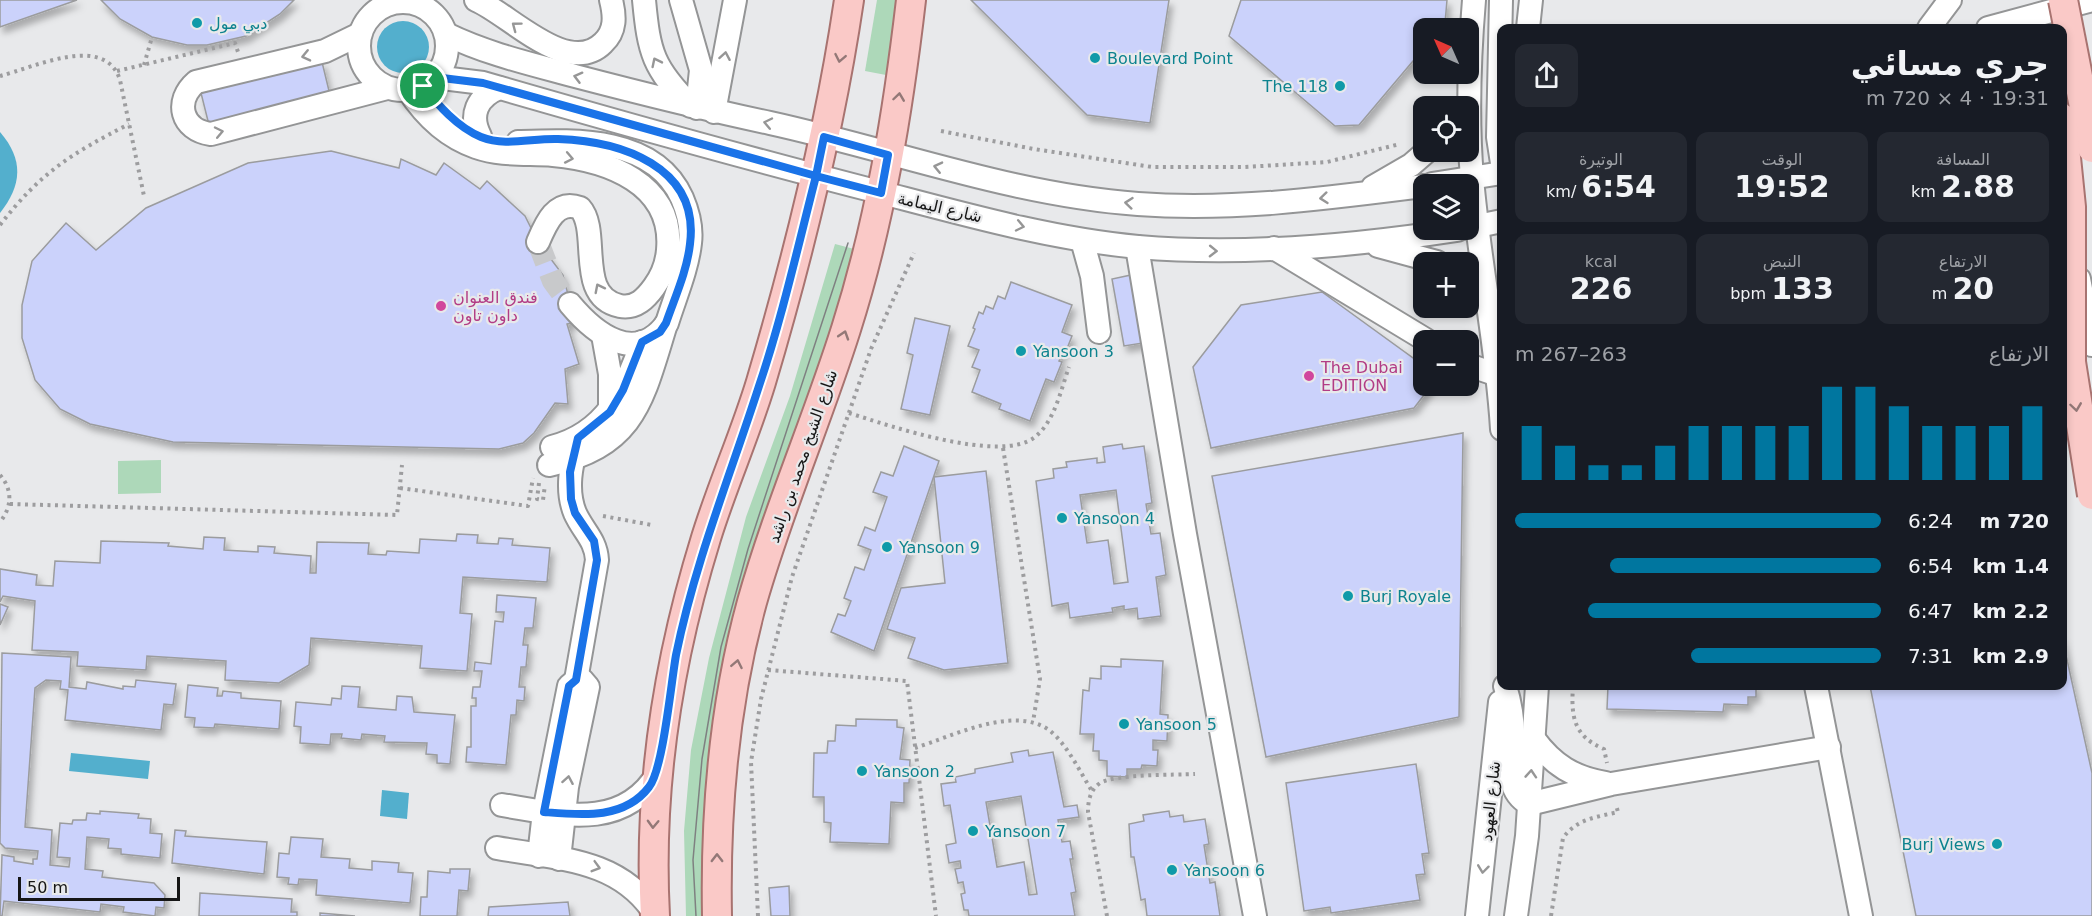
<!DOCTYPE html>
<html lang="ar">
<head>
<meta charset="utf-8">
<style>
  body { margin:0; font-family:"DejaVu Sans",Vazirmatn,sans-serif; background:#242831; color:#f1f3f6; direction:rtl; height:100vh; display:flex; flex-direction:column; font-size:22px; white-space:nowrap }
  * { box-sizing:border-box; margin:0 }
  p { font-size:20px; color:#9ea1a6 }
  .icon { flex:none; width:33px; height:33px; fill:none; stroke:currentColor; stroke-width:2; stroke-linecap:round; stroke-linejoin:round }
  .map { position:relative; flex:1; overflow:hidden; direction:ltr }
  .panel { position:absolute; left:1497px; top:24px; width:570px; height:666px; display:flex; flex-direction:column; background:#171b24; border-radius:12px; box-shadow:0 3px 9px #0003; direction:rtl }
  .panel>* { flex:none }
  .needle { width:39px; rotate:315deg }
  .buttons { position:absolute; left:1413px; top:18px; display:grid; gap:12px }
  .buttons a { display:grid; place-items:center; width:66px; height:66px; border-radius:12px; background:#171b24; box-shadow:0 3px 9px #0003; font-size:30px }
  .scale { position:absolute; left:18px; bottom:15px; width:162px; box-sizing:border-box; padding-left:6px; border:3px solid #161616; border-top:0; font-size:16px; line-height:21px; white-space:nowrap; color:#161616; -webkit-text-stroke:4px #e8e9eb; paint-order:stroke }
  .pin { position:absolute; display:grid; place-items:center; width:51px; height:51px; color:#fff; margin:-26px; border:3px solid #fff; border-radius:50%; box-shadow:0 2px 6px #0007 }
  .round { display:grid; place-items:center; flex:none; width:63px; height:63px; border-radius:12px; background:#242831 }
  .summary { display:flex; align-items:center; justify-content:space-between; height:102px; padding:0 18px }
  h1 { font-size:33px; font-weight:700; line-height:45px }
  .figures { display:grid; grid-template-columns:repeat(3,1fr); gap:9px; height:102px; padding:6px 18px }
  .figures div { display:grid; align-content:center; border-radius:12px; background:#242831; text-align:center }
  .figures b { font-size:30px; font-weight:700 }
  .figures small { font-size:16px; font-weight:400 }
  .figures p { font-size:16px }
  .chart { height:168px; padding:12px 18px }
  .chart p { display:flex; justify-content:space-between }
  .chart svg { width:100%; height:108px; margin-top:6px; stroke:#00769f; stroke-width:6 }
  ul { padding:0 18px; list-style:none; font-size:20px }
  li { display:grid; grid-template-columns:96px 72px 1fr; align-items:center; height:45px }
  li i { height:15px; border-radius:8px; background:#00769f }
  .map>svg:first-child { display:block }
</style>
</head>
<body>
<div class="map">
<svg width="2092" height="916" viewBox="0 0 2092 916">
  <defs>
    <filter id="shadow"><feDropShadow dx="3.5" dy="6" stdDeviation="3" flood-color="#0004"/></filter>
  </defs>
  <rect width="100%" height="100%" fill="#e8e9eb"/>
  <g fill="#add8b9">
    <path d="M877,0H899L886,75L865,71Z"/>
    <path d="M835,244L858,250L781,480L706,916H686L684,831L691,750L709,658L746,517L790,396Z"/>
    <path d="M161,460V493L118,494V461Z"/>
  </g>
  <g fill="#53afcd">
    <circle cx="403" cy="47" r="26"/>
    <path d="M0,132C24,160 22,185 0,213Z"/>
    <path d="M71,753L150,761L148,779L69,771Z"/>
    <path d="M382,790L409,793L407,819L380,816Z"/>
  </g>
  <g fill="#cbd2fb" stroke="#9b9c9e" stroke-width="1.5" fill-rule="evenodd" filter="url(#shadow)">
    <path d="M0,0H77L0,27Z"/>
    <path d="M101,0H294L280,14L246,36L207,45H187L152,37L120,19Z"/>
    <path d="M971,0H1169L1150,123L1087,115Z"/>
    <path d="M1241,0H1447L1445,23L1440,28H1424V48L1359,125L1335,126L1229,36Z"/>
    <path d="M322,62L330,95L209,125L201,93Z"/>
    <path d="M331,151L399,168L401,159L436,175L444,163L480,189L487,181L525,216L538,242L563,275L575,322L567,324L579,364L565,369L568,404L555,403L534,433L523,443L499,449L173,442L90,424L60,409L35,380L22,338V305L32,261L66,223L96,250L146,208L248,163Z"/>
    <path d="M1131,275L1143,343L1124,346L1112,279Z"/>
    <path d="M1011,282L1072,305L1062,332L1072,336L1066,351L1063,350L1059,361L1062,362L1054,382L1046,379L1030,421L999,409L1001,404L972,392L980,370L972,367L979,350L968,346L975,329L973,328L979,312L983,314L986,306L993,309L998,296L1005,299Z"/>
    <path d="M1322,292L1424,366V386H1431L1414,408L1211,448L1193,367L1241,305Z"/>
    <path d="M915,318L950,326L930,415L901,409L913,355L907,353Z"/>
    <path d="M1463,433L1459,717L1266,757L1212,476Z"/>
    <path d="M1122,444L1123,449L1144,446L1152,503L1146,504L1151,534L1160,533L1166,575L1156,577L1161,616L1138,619L1137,608L1124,610V606L1112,608L1113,612L1070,618L1068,603L1052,606L1036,481L1054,478L1053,469L1067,467L1066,462L1097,458V463L1105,462L1103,447ZM1116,490L1128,582L1114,584L1108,540L1087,543L1080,495Z"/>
    <path d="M904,446L939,461L874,651L831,632L838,614L845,616L851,601L844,598L855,567L864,570L871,550L858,545L865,527L875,531L887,497L873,492L881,472L893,476Z"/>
    <path d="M986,471L1008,663L944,670L908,658L915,638L887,629L901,588L945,583L934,477Z"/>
    <path d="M457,534L478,535L477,543L498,544L499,538L513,539L512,545L550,548L547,582L463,577L460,613L472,614L467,671L420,668L422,646L311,638L309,665L279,683L225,680L226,661L147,656L146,670L77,666L78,652L32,650L35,601L3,596L0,602V569L37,575L36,585L53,586L55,561L100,563L101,541L169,543L168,546L203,549L204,537L225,538L224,550L258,552V546L275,547L274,553L311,556L310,573H316L317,542L369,543L368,554L386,555L387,551L419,553L420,539L456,541Z"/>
    <path d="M497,595L536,598L533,628H525L523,645H528L526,667H521L519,687H525L524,701L517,700L516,715H511L506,765L466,762L467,747H471V706H476V698H472L473,687H480L482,671H474L475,662L491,664L495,621L503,622L504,612H496Z"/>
    <path d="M0,604L8,607L0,625Z"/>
    <path d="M2062,637L2092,773V916H1916L1870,686H2062Z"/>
    <path d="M2,653L71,657L69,687L86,689L87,682L123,689V686L135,687L136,680L176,684L173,705L164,704L161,730L65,720L68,690L60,689L61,681L46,680L35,688L25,827L52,830L50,865L69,867L70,858L57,857L60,823L72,824L73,820H86L87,813L100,814V811L139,814L138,818L151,819L150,833L162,834L160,858L121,854V849L108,848L109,839L87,837L85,869L103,871L102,877L154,883L165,895L164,908L156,907L155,916L123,912L124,907L101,904L100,912L4,901L2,916H0L2,855L14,857V861L33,864V859H37L38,851L5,848L0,843Z"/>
    <path d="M1121,659L1163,661L1160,714L1168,715L1167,741L1153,740V750H1158L1157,766L1142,765L1141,769H1127V777L1107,776V761L1099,760V751H1093L1094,734H1080L1083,690L1089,691L1090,678L1101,679V666L1121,667Z"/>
    <path d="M188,685L218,688L217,696H222L223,691L241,693V698L281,701L279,729L215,724L214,728L194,727L195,718L185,717Z"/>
    <path d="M342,686L360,687L358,707L396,710L397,696L412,697L414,712L455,715L450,764L437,763V755L426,754L427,743L384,742L385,736L362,734L361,740L341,738L342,734H331L330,745L300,743L301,727L294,726L296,702L331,705L332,698L341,699Z"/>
    <path d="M1608,686H1756V697H1748V705L1724,704L1723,712L1607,709Z"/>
    <path d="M856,719L897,720V727L904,728L900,759L910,760L909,783H904V803L891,802L889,844L830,842L831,823L824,822V797H813L814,753H827L828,741H835L836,725L856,726Z"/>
    <path d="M1028,750L1029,756L1053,752L1064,807L1077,805L1079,817L1058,820L1062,842L1070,841L1073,859H1070L1076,892L1071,893L1075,916H969L968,910H964L961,894L965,893L963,882L958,883L955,869L961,868L960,861L949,863L946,845L956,843L950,805L944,806L941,784L956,782L955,777L975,773V769L1013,762L1011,753ZM1021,796L1037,894L1029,895L1024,862L997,867L986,802Z"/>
    <path d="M1416,764L1429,853L1422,854L1425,874L1416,875L1420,900L1331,913L1330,907L1304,911L1286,783Z"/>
    <path d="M1169,811L1170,817L1183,815L1184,822L1205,819L1209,844L1204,845L1210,883L1215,882L1220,916H1147L1145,899L1141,900L1134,857H1131L1129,824L1144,821L1143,815Z"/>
    <path d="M175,830L186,831L185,836L267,842L264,874L172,863Z"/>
    <path d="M291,837L323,839L321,857L350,859L349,868L372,870V861L399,863L398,872L413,873L410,903L316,895L317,880L299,879L298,885L288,884L289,878L277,877L279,853L289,854Z"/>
    <path d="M450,869H470L468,891L459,890L457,916H420L421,897H427L428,871L450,873Z"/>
    <path d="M789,886L790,916H771L769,888Z"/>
    <path d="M200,893L292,899L291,912H297V916H199Z"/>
    <path d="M568,902L570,916H488L489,907Z"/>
    <path d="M320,913L355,916H320Z"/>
  </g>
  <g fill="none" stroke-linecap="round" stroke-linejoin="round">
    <path stroke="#c8c9cb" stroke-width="22" stroke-dasharray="22 11" stroke-linecap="butt" d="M538,242L553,281L570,304"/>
    <defs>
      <g id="minor">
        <path d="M476,0C508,13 568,78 603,43C616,31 615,16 611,0"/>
        <path d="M644,0C649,53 653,68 691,106"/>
        <path d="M681,0L701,70L697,108"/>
        <path d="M1474,0C1469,60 1467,119 1472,178C1479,262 1497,344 1502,429"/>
        <path d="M1501,0L1498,137L1502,163"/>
        <circle cx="403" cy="46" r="44"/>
        <path d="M1528,28L1531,0"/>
        <path d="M1929,28L1950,0"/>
        <path d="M1988,28L2092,0"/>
        <path d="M360,34L325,51L196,82C174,101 181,130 211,134L387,88"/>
        <path d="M446,34C487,54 531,64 575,76C640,93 704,109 770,123C893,150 1012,195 1138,204C1234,211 1329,198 1424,186"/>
        <path d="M434,77L483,83C614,121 746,158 879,192C963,214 1051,239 1138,247C1244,256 1353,246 1457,230"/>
        <path d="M408,90C425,116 447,137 476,147C502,156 527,153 553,155C607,160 674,183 668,250C667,263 662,276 654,287C646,298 636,309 620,306C575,297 601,231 580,208C556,199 546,223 538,242"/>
        <path d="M714,112L735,0"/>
        <path d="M480,136C469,115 477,97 499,88"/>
        <path d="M518,142C575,140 654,136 682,198C688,212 692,228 690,243C687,270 675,297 667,323C636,366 595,334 570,304"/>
        <path d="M1432,184L1502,173"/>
        <path d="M1373,187L1411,165L1426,152"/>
        <path d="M1468,228L1502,221"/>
        <path d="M1082,240L1092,276L1099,332"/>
        <path d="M1378,246L1437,262"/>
        <path d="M1137,247L1185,534L1255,916"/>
        <path d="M1274,248L1426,340"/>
        <path d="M2079,279L2092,345"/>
        <path d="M603,335L610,374V411"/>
        <path d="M1468,365L1498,375"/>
        <path d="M552,447C606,433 625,391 642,342"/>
        <path d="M549,465C636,445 642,401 666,324"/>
        <path d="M576,680L597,560C596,540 583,531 575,513C565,488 572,463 578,438"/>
        <path d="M1505,686C1510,702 1513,719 1513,736C1513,762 1503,789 1529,804L1611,784L1829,747"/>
        <path d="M1816,686L1861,916"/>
        <path d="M1534,739C1553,765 1574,778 1606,783"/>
        <path d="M502,805C559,814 623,832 658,773"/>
        <path d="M497,848C557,859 619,858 655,914"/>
        <path d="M539,856L544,812L569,686L576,680H582L588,687L567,787L559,859"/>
        <path d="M1477,916L1500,702"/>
        <path d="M1516,916L1527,836L1537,686"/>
      </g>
      <g id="major">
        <path d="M655,916C648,788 668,661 706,538C722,486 745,435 761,382C798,257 830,129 849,0"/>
        <path d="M717,916C715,810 724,704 752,602C778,510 817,421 846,329C880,222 898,112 911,0"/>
      </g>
    </defs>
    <use href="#minor" stroke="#949596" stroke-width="26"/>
    <use href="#major" stroke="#a87370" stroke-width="32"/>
    <g stroke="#9d9d9f" stroke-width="4" stroke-dasharray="3 4.5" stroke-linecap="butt">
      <path d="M144,65L152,37"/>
      <path d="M117,71L235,43L238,52"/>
      <path d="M0,76C35,67 105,33 120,80L144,196"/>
      <path d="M941,131L1034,149L1152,167H1245L1327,162L1400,144"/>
      <path d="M0,225C41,172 71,154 129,124"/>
      <path d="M849,413C890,426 1001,464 1035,437C1055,421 1061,389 1069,367"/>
      <path d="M1003,448L1040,679L1033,722"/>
      <path d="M0,475C13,490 12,507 0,522"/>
      <path d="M539,483L537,499L543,500L545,485"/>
      <path d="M400,488L528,506L533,478"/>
      <path d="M10,504L397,515L402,465"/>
      <path d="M603,516L652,525"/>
      <path d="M768,670L907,681L936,916"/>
      <path d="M1573,686C1571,716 1573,736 1604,749L1607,763"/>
      <path d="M915,748C953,736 1013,705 1049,730C1067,744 1080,772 1092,791"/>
      <path d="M758,916L751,762L761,699L792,577L871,349L914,253"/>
      <path d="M1107,916L1088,812C1088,801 1090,790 1100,783C1115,774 1175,775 1195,774"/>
      <path d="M1551,916L1563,838C1576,819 1597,817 1618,812L1616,805"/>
    </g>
    <use href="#minor" stroke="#fff" stroke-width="22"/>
    <use href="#major" stroke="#fac9c7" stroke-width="28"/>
    <path stroke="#7f8081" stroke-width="1.5" d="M696,916L693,860L702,759L721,647L748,549L848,243"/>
    <defs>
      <g id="major-bridge">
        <path d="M2063,0L2092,148"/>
        <path d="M2062,118L2071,207V362L2092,495"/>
      </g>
    </defs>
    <use href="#major-bridge" stroke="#a87370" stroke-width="32" stroke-linecap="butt"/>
    <use href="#major-bridge" stroke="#fac9c7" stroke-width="28"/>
  </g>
  <defs><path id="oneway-chevron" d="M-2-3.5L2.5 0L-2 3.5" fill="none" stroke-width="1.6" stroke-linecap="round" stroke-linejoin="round" transform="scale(1.5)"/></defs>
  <g stroke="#969696">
    <use href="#oneway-chevron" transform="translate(516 26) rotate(-143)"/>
    <use href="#oneway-chevron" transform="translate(306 56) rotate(167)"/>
    <use href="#oneway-chevron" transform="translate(725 56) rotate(-80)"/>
    <use href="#oneway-chevron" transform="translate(656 62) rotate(-116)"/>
    <use href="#oneway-chevron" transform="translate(578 77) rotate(-165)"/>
    <use href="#oneway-chevron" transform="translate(768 123) rotate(-168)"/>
    <use href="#oneway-chevron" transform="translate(219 132) rotate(-12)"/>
    <use href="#oneway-chevron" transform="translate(569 158) rotate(11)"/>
    <use href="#oneway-chevron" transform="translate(938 167) rotate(-167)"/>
    <use href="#oneway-chevron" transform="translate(1324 198) rotate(174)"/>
    <use href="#oneway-chevron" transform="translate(1129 203) rotate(-174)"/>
    <use href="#oneway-chevron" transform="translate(1020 226) rotate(12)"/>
    <use href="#oneway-chevron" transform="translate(1213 251) rotate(1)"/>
    <use href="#oneway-chevron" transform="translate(599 288) rotate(-117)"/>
    <use href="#oneway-chevron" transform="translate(1531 774) rotate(-86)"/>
    <use href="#oneway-chevron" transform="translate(568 780) rotate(-80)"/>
    <use href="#oneway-chevron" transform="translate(596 867) rotate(16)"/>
    <use href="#oneway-chevron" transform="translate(1483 869) rotate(97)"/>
  </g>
  <g stroke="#937877">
    <use href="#oneway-chevron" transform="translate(840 58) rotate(101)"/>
    <use href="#oneway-chevron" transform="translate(899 97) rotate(-82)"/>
    <use href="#oneway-chevron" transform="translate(844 335) rotate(-72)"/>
    <use href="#oneway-chevron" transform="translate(2076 407) rotate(82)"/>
    <use href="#oneway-chevron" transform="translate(737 664) rotate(-79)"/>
    <use href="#oneway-chevron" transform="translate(653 824) rotate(92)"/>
    <use href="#oneway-chevron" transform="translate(717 858) rotate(-90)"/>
  </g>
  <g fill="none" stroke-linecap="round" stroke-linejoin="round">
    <defs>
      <path id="route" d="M423,86C438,105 457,127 481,137C506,147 532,138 558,139C620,141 700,166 690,244C687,271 675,297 666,323L660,332L642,342L623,390L610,412L578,438L570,472L571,499L575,513L594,541L597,560L576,680L569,686L544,812C581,815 624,820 649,787C663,770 671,683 676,655C695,562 730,476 759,386C782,318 798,246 816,176L881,193L888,155L824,137L816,176L483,83L434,77L423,86"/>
    </defs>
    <use href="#route" stroke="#fff" stroke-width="12"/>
    <use href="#route" stroke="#1a73e8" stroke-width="8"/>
  </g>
  <g fill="#0f9aa8" stroke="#e8e9eb" stroke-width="2">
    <circle cx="197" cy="23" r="6"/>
    <circle cx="1095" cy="58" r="6"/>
    <circle cx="1340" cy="86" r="6"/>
    <circle cx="1021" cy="351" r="6"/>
    <circle cx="1062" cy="518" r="6"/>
    <circle cx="887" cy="547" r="6"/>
    <circle cx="1348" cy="596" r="6"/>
    <circle cx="1124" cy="724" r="6"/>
    <circle cx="862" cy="771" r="6"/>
    <circle cx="973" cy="831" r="6"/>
    <circle cx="1997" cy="844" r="6"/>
    <circle cx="1172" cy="870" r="6"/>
  </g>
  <g fill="#d1479c" stroke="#e8e9eb" stroke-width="2">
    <circle cx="441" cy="306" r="6"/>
    <circle cx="1309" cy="376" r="6"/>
  </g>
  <g text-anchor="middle" stroke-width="4.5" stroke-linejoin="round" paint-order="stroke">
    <g font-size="16" fill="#0d838f" stroke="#e8e9eb" text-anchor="start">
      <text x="209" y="29">دبي مول</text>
      <text x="1107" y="64">Boulevard Point</text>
      <text x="1328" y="92" text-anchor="end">The 118</text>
      <text x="1033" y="357">Yansoon 3</text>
      <text x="1074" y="524">Yansoon 4</text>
      <text x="899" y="553">Yansoon 9</text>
      <text x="1360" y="602">Burj Royale</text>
      <text x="1136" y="730">Yansoon 5</text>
      <text x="874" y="777">Yansoon 2</text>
      <text x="985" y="837">Yansoon 7</text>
      <text x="1985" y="850" text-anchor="end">Burj Views</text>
      <text x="1184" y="876">Yansoon 6</text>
    </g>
    <g font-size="16" fill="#161616" stroke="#e8e9eb">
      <text transform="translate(940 207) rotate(13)" y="6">شارع اليمامة</text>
      <text transform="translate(802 456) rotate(-71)" y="6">شارع الشيخ محمد بن راشد</text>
      <text transform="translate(1490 801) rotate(-84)" y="6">شارع العهود</text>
    </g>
    <g font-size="16" fill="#b23c85" stroke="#e8e9eb" text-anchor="start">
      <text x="453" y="303">فندق العنوان<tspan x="453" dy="18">داون تاون</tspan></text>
      <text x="1321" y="373">The Dubai<tspan x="1321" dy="18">EDITION</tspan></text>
    </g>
  </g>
</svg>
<div class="buttons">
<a><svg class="needle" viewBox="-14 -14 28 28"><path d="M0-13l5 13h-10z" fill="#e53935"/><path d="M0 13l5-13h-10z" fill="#9ea1a6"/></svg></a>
<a><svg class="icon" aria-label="locate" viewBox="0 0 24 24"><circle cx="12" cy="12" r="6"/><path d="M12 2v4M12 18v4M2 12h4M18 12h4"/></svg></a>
<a><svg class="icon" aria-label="layers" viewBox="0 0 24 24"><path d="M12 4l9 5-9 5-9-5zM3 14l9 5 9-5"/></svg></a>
<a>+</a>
<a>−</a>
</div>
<div class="scale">50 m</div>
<div class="pin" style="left:423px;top:86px;background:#1e9e55"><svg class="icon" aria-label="arrive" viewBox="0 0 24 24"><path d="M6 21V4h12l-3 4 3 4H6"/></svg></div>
<section class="panel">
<div class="summary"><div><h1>جري مسائي</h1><p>19:31 · 4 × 720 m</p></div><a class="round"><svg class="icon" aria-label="share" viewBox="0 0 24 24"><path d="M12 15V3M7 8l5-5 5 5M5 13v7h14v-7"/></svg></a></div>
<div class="figures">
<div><p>المسافة</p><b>2.88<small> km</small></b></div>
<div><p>الوقت</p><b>19:52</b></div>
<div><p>الوتيرة</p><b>6:54<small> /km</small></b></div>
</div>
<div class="figures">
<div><p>الارتفاع</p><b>20<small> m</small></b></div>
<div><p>النبض</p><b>133<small> bpm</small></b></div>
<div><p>kcal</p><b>226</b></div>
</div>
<div class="chart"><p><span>الارتفاع</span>263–267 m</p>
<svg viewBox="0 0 160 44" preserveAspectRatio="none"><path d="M5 44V22M15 44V30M25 44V38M35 44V38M45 44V30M55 44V22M65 44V22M75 44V22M85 44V22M95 44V6M105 44V6M115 44V14M125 44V22M135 44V22M145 44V22M155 44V14"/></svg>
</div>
<ul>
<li><b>720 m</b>6:24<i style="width:100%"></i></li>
<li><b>1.4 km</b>6:54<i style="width:74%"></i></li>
<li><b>2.2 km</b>6:47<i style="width:80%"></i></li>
<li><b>2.9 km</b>7:31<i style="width:52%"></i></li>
</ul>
</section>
</div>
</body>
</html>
